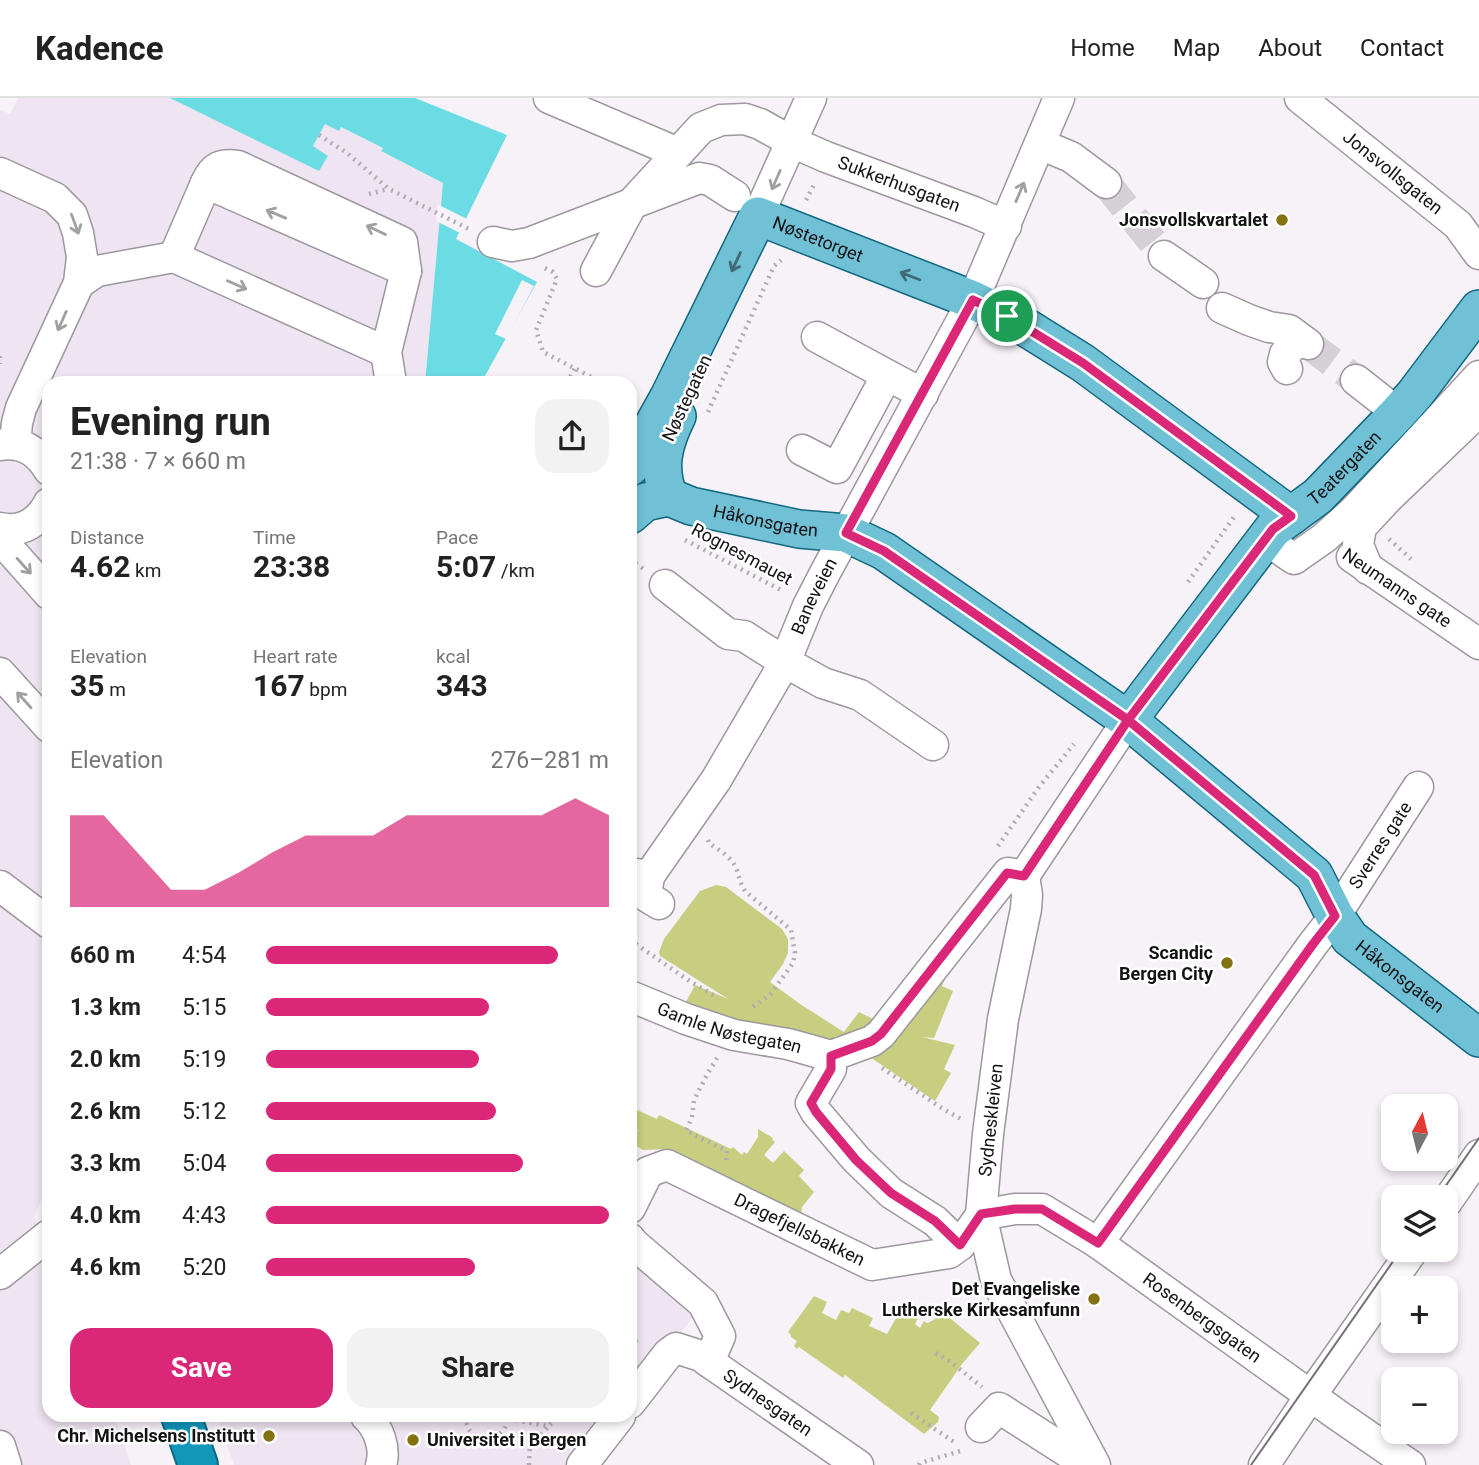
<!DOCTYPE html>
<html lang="en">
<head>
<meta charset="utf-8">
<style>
  body { margin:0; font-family:Roboto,sans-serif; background:#f2f2f2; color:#222; height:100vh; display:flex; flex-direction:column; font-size:26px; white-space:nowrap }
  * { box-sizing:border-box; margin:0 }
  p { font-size:23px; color:#767676 }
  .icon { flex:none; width:38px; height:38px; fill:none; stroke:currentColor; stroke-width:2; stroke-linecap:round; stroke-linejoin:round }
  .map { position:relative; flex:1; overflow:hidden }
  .side { position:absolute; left:42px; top:278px; width:595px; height:1046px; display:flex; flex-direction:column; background:#fff; border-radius:21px; box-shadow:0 4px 10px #0003 }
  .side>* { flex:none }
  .needle { width:46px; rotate:7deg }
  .tools { position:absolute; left:1381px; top:996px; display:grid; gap:14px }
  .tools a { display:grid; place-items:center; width:77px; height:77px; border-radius:14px; background:#fff; box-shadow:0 4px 10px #0003; font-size:35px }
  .pin { position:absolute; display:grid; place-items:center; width:60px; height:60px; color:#fff; margin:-30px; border:4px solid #fff; border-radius:50%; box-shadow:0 2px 7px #0007 }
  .round { display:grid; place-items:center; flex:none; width:74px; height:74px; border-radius:21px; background:#f2f2f2 }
  .overview { display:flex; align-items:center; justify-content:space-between; height:119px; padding:0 28px }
  h1 { font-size:38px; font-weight:700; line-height:52px }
  .figures { display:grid; grid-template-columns:repeat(3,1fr); gap:10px; height:119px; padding:7px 28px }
  .figures div { display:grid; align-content:center }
  .figures b { font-size:30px; font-weight:700 }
  .figures small { font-size:19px; font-weight:400 }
  .figures p { font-size:19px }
  .chart { height:196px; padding:14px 28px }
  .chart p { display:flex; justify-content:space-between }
  .chart svg { width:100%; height:126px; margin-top:7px; fill:#db2777; opacity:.7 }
  .cta { display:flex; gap:14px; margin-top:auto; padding:14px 28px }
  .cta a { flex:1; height:80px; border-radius:21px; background:#db2777; color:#fff; font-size:28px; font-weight:700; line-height:80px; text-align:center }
  .cta a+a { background:#f2f2f2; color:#222 }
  ul { padding:0 28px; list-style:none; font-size:23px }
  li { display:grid; grid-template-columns:112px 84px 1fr; align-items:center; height:52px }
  li i { height:18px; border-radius:9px; background:#db2777 }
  header { display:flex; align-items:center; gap:42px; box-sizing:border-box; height:98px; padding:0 35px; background:#fff; border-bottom:2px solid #e0e0e0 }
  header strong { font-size:33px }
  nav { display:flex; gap:38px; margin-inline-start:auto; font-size:24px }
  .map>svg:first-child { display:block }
</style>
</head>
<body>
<header>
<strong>Kadence</strong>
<nav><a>Home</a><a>Map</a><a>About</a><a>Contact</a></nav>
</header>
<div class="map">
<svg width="1479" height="1367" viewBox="0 0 1479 1367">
  <rect width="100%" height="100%" fill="#f7f1f8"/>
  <g fill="#efe4f1">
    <path d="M18,0H170L206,18L313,48L325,26L341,29L383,50L382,54L443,85L425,285H49V1085L34,1119L49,1147V1318H114L131,1367H0V12L10,16Z"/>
    <path d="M630,1136L703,1205L630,1303Z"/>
    <path d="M217,1318H619L582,1367H234Z"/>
  </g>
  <g fill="#c7ce80">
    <path d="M716,787L726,789L782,831L788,841V855L783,866L770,884L800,906L844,934L859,914L895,932L952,863L942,888L953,893L934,940L922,939L955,947L944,971L951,975L935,1003L855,949L836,938L825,953L680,915L695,887L728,901L660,858L659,854L664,841L700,793Z"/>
    <path d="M637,1012L657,1021L659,1017L731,1051L733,1049L742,1057L744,1054L747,1056L758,1039V1031L773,1040L772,1041L775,1044L764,1057L773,1065L784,1053L804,1072L799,1078L814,1094L802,1109L801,1118L670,1051L643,1052L631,1045L638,1032L630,1027V1025Z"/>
    <path d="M814,1198L827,1204L822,1215L836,1222L841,1212L849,1215L852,1210L873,1220L869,1228L887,1236L902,1210L918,1220L915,1226L920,1230L924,1223L927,1225C933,1223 939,1220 940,1212L980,1245L962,1266L930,1312L939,1319L938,1324L924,1336L845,1277L843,1280L799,1249L797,1251L794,1248L797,1243L791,1239V1237L788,1234Z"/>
  </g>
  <path fill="#6bdce3" d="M170,0H415L507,37L456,141L537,184L481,285H425L443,85L381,53L383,50L341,29L339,33L325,26L313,48L328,58L319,73Z"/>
  <g fill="#f7f1f8">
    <path d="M437,106L469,122L462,136L436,123Z"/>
    <path d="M522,182L534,188L506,241L495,236Z"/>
  </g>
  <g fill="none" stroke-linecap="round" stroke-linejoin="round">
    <g stroke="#d5d0d6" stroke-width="30" stroke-dasharray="30 15" stroke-linecap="butt">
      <path d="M1106,85L1164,158"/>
      <path d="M1308,246L1356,282"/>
    </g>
    <defs>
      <g id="minor">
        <path d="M549,0L678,55"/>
        <path id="s1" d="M1300,0L1458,127L1479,156"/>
        <path d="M1040,46L1071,59L1106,85"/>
        <path d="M0,75L55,100L72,117L78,135L82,159L79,185L21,310L17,325L15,346"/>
        <path d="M206,85C213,69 221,65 238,68L402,144L406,173L386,254L391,285"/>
        <path d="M758,118L811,0"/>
        <path d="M493,144L512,148L529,145L699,80L710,82L735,98"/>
        <path d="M1164,158L1203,185"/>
        <path d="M174,159L206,85L406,173"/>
        <path id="s2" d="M596,173L633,104L701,30L721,22L745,21L760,26L792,44L826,59L974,114L1006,128"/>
        <path d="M79,185L97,173L174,159L386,254"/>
        <path d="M1222,210L1249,222L1269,229L1289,232L1308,246"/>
        <path d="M817,239L887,277"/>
        <path d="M1287,271L1283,264L1285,256L1299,240"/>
        <path d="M1356,282L1398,315"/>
        <path d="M0,347C22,343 38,353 49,372"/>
        <path d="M802,352L837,370L887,277L923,296"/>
        <path d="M0,430C22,435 39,424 49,405"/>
        <path d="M0,438L10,452L49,496"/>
        <path d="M1281,452L1294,461L1324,440L1354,413L1479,278"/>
        <path d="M1352,459L1479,546"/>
        <path d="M1368,471L1358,447L1361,429L1388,400L1479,313"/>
        <path d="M665,487L728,536L744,538L785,564L823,585L860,597L933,647"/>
        <path d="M0,575L49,629"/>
        <path id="s3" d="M630,775L649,778L716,682L785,564L808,508L826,473L973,202L1059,0"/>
        <path d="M649,778L646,798L659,806"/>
        <path d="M1024,778L1027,797L1026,811L1003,921L988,1036L981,1117L996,1182L1095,1367"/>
        <path d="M1024,778L1128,622"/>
        <path d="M0,788L49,825"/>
        <path id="s4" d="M630,898L686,921L734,937L788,946L831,958"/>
        <path d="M831,958L872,943L881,936L1008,775L1024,778"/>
        <path d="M831,958V971L811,1005L816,1014L856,1061L891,1095L935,1123L960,1147"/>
        <path d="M1446,1105L1479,1057"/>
        <path id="s5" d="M630,1110L648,1074L667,1067L872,1167L949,1155L960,1147L981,1117L1015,1111H1042L1098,1145L1336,1316L1410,1367"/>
        <path id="s6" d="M630,1141L634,1146L703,1205L720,1238L709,1264L858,1367"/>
        <path id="s7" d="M1098,1145L1313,846L1335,818L1418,689"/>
        <path d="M0,1176L49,1137"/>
        <path d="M630,1305L668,1256L676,1250L701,1258L709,1264"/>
        <path d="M366,1318C379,1330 386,1351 381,1367"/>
        <path d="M981,1329L999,1310L1088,1367"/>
        <path d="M0,1348L6,1367"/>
        <path d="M582,1367L620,1318"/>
        <path d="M1264,1367L1311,1297L1413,1152"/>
      </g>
      <g id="major">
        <path id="s8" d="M630,369L669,299L758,118L973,202L1019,225L1083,265L1291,418"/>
        <path id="s9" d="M669,399L691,408L799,431L846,435L884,453L1128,622L1314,777L1335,818L1350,840L1479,940"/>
        <path d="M669,399C657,370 663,346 677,318"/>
        <path d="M630,417L645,404L669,399"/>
        <path id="s10" d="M1128,622L1273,431L1318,398L1398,315L1415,296L1479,211"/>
      </g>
      <path id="highway" d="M181,1318L198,1367"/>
    </defs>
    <use href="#minor" stroke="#9d979e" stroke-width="33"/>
    <use href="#major" stroke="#116880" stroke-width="40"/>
    <use href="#highway" stroke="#116880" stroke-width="42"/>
    <g stroke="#b1acb2" stroke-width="4.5" stroke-dasharray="2 5" stroke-linecap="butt">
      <path d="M319,37L347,55L389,91L469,131"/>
      <path d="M369,96L388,91"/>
      <path d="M806,102L815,85"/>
      <path d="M545,170L553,174L557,181L536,232L543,254L599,283L615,285"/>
      <path d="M0,258V266"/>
      <path d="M567,285L575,270"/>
      <path d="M708,314L774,168L781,162"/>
      <path d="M1389,441L1411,461"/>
      <path d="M685,442L783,493"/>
      <path d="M630,461L645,472"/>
      <path d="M1188,484L1234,419L1237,420"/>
      <path d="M708,742L709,745C718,752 731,758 736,770C739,778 740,785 745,793L791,832L795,855L793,865L770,897L751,910"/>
      <path d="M998,748L1039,689L1074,646"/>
      <path d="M630,842L691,884L717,899"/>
      <path d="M717,960L708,975L694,1002L692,1019L686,1033L727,1053L726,1065"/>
      <path d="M882,970L943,1011L963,1022"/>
      <path d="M630,1239L641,1247"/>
      <path d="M936,1255L952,1265L982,1289"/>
      <path d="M911,1315L957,1346"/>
      <path d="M466,1318C464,1347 506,1349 508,1318"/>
      <path d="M509,1321L548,1328L560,1318"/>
      <path d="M529,1367L530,1348L548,1329"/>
      <path d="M919,1367L920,1365L964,1352"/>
    </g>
    <use href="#minor" stroke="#fff" stroke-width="30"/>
    <use href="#major" stroke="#70c1d6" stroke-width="37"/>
    <use href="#highway" stroke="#1097ba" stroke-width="38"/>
    <g stroke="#757176" stroke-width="2">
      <path d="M1438,1099L1479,1040"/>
      <path d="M1251,1367L1401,1152"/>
    </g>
  </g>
  <defs><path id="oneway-shaft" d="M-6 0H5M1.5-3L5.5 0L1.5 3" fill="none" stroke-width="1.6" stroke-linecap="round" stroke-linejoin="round" transform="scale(1.75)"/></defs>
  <g stroke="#a1a0a1">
    <use href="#oneway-shaft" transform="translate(776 82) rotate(114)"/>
    <use href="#oneway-shaft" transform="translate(1020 94) rotate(-67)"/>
    <use href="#oneway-shaft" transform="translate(276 116) rotate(-157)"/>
    <use href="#oneway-shaft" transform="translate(75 126) rotate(70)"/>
    <use href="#oneway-shaft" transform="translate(376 132) rotate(-155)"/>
    <use href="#oneway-shaft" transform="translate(237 187) rotate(24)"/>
    <use href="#oneway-shaft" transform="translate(62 223) rotate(114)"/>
    <use href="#oneway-shaft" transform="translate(24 468) rotate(48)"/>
    <use href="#oneway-shaft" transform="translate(24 602) rotate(-132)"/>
  </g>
  <g stroke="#426a76">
    <use href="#oneway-shaft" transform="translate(736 164) rotate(115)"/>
    <use href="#oneway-shaft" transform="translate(910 178) rotate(-159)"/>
  </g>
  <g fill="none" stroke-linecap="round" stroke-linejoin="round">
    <defs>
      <path id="route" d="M1007,218L1083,265L1291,418L1273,431L1128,622L1024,778L1007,775L881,936L872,943L831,958V971L811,1005L816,1014L856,1062L891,1095L935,1123L960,1147L981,1116L1015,1111H1042L1098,1145L1313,846L1335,818L1314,777L1128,622L884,453L846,435L973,202L1007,218"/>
    </defs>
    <use href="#route" stroke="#fff" stroke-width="14"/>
    <use href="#route" stroke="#db2777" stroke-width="9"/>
  </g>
  <g fill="#847111" stroke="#fff" stroke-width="2.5">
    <circle cx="1282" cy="122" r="7"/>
    <circle cx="1227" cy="865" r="7"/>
    <circle cx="1094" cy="1201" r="7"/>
    <circle cx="269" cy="1338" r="7"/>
    <circle cx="413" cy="1342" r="7"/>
  </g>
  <g text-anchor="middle" stroke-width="5" stroke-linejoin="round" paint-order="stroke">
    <g font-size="18" fill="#141215" stroke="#fff">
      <text dy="6" stroke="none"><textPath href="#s1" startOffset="119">Jonsvollsgaten</textPath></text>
      <text dy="6" stroke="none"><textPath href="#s2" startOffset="392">Sukkerhusgaten</textPath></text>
      <text dy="6" stroke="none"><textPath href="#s8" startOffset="346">Nøstetorget</textPath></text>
      <text transform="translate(687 300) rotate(-65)" y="6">Nøstegaten</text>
      <text dy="6" stroke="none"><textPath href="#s10" startOffset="334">Teatergaten</textPath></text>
      <text dy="6" stroke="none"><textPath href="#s9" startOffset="100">Håkonsgaten</textPath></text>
      <text transform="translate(742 456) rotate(28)" y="6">Rognesmauet</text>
      <text transform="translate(1397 490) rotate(34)" y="6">Neumanns gate</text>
      <text dy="6" stroke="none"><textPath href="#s3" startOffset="345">Baneveien</textPath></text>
      <text dy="6" stroke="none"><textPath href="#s7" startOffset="488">Sverres gate</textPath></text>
      <text dy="6" stroke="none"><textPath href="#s9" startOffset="898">Håkonsgaten</textPath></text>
      <text dy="6" stroke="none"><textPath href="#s4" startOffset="105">Gamle Nøstegaten</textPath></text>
      <text transform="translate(991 1022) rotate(-84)" y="6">Sydneskleiven</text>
      <text dy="6" stroke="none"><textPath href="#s5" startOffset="208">Dragefjellsbakken</textPath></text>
      <text dy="6" stroke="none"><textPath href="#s5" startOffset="672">Rosenbergsgaten</textPath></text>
      <text dy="6" stroke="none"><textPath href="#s6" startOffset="234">Sydnesgaten</textPath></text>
    </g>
    <g font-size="18" font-weight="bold" fill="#141215" stroke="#fff" text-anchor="end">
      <text x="1268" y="128">Jonsvollskvartalet</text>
      <text x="1213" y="861">Scandic<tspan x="1213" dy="21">Bergen City</tspan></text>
      <text x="1080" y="1197">Det Evangeliske<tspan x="1080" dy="21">Lutherske Kirkesamfunn</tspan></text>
      <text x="255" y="1344">Chr. Michelsens Institutt</text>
      <text x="427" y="1348" text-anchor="start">Universitet i Bergen</text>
    </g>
  </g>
</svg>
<div class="tools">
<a><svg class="needle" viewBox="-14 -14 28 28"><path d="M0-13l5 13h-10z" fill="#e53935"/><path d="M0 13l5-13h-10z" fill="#767676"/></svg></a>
<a><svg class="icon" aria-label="layers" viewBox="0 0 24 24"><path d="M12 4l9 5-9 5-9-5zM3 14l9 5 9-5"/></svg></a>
<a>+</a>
<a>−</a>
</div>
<div class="pin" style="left:1007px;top:218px;background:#1e9e55"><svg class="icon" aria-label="arrive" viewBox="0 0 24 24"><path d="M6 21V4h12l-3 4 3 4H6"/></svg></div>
<section class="side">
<div class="overview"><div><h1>Evening run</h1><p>21:38 · 7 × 660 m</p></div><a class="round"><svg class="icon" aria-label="share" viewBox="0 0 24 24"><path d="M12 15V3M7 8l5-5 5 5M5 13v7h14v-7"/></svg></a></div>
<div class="figures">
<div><p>Distance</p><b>4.62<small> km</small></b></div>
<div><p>Time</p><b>23:38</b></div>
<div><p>Pace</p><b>5:07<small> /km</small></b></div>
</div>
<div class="figures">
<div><p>Elevation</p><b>35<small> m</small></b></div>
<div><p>Heart rate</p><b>167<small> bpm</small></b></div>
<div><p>kcal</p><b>343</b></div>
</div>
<div class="chart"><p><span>Elevation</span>276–281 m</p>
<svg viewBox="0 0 160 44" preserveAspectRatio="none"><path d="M0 44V12L10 12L20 25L30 38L40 38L50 32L60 25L70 19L80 19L90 19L100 12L110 12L120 12L130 12L140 12L150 6L160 12V44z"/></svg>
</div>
<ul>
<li><b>660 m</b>4:54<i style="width:85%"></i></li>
<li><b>1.3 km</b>5:15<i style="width:65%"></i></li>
<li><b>2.0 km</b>5:19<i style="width:62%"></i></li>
<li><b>2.6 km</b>5:12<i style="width:67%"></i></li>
<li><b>3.3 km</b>5:04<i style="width:75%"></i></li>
<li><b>4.0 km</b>4:43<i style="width:100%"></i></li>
<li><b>4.6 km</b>5:20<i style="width:61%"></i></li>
</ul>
<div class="cta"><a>Save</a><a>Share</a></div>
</section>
</div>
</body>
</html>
